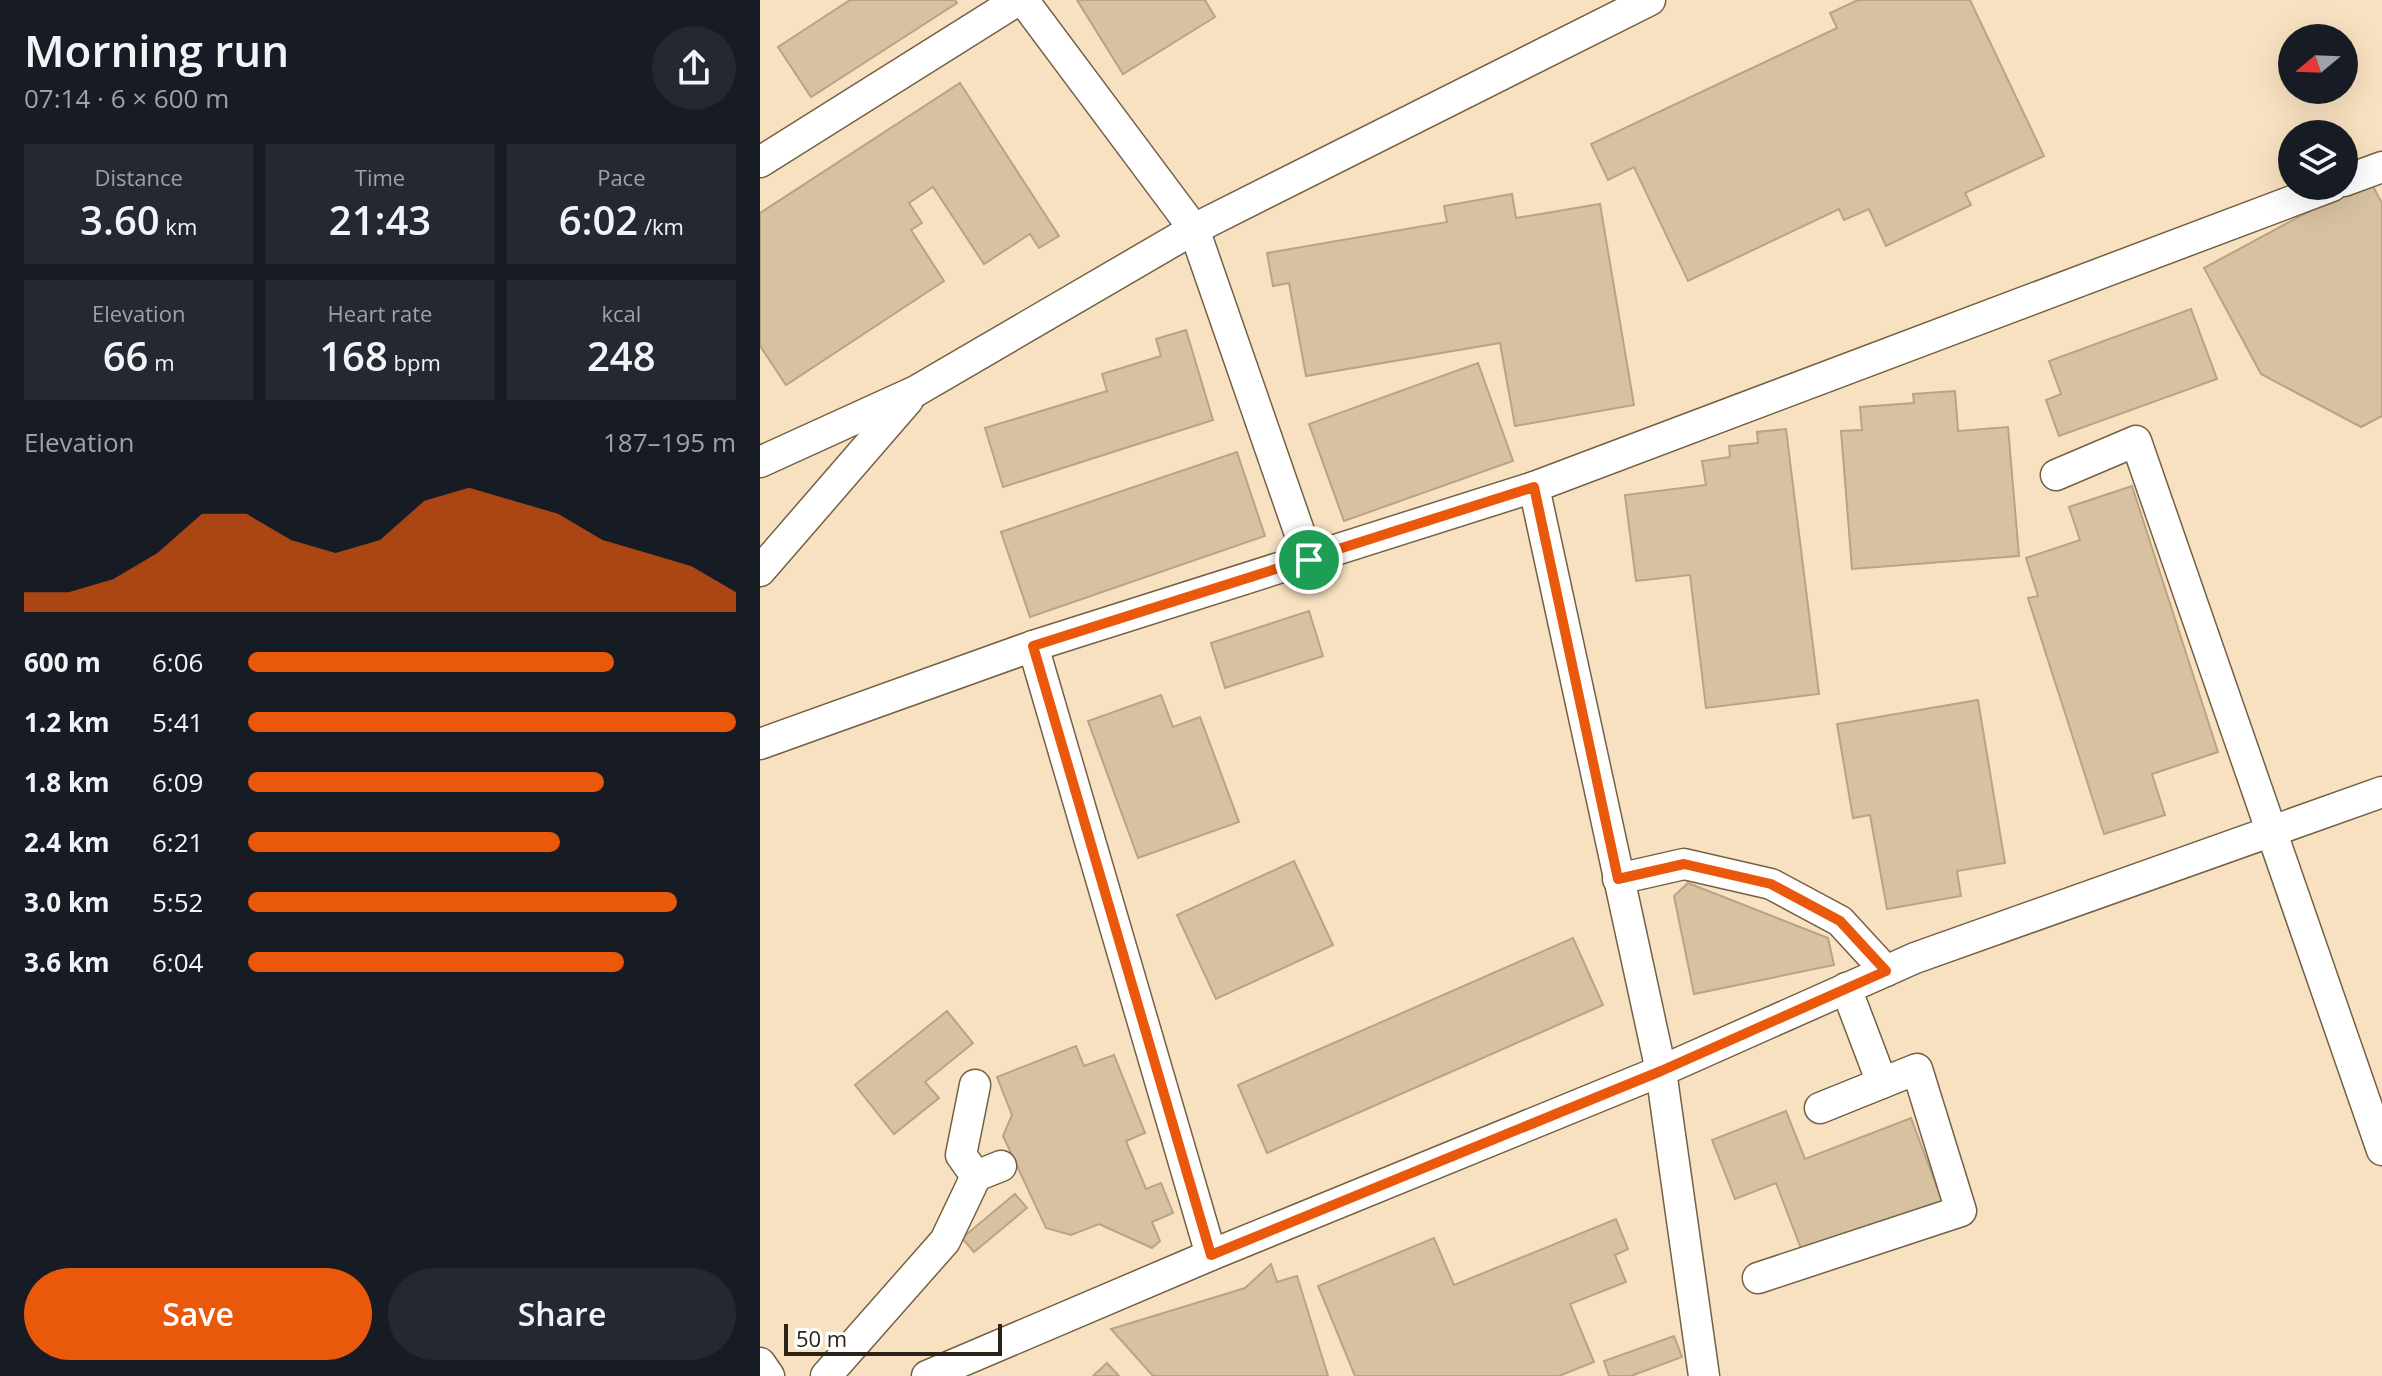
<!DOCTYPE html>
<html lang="en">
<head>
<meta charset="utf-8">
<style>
  body { margin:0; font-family:"Open Sans",sans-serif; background:#242831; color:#f1f3f6; height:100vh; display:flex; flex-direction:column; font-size:30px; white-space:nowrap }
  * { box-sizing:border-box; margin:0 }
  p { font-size:26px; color:#9ea1a6 }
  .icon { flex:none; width:44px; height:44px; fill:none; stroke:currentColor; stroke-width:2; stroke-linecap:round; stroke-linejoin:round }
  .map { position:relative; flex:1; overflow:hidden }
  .panel { display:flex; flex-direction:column; background:#171b24; width:760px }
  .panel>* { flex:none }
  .needle { width:52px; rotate:251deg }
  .tools { position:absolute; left:1518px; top:24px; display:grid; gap:16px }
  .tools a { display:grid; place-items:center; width:80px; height:80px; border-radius:50%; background:#171b24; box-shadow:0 8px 32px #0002; font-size:40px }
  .scale { position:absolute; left:24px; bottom:20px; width:218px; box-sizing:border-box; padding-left:8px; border:4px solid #2c2317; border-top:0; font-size:22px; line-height:28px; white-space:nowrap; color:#2c2317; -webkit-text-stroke:6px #fff; paint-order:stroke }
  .pin { position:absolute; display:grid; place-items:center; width:68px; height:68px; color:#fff; margin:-34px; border:4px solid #fff; border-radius:50%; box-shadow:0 2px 8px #0007 }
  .round { display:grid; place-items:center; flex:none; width:84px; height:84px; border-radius:42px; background:#242831 }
  .summary { display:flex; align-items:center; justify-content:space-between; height:136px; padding:0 24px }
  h1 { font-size:44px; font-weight:600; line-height:60px }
  .metrics { display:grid; grid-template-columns:repeat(3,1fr); gap:12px; height:136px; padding:8px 24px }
  .metrics div { display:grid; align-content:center; border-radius:0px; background:#242831; text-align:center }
  .metrics b { font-size:40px; font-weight:600 }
  .metrics small { font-size:22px; font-weight:400 }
  .metrics p { font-size:22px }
  .chart { height:224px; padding:16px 24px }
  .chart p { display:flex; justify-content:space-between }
  .chart svg { width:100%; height:144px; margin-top:8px; fill:#ea580c; opacity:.7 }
  .action { display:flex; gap:16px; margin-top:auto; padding:16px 24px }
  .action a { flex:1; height:92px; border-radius:48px; background:#ea580c; color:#fff; font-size:32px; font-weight:600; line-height:92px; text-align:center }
  .action a+a { background:#242831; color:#f1f3f6 }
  ul { padding:0 24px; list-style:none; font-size:26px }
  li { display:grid; grid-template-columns:128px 96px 1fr; align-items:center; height:60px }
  li i { height:20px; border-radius:10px; background:#ea580c }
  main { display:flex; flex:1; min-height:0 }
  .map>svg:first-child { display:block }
</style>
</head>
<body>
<main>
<section class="panel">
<div class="summary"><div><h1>Morning run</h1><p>07:14 · 6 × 600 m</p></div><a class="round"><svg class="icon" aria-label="share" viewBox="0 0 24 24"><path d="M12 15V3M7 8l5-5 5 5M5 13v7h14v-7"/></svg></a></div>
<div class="metrics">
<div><p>Distance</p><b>3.60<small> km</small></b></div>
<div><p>Time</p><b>21:43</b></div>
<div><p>Pace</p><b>6:02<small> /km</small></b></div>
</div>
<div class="metrics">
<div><p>Elevation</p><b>66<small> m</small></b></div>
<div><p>Heart rate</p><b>168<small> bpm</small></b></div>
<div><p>kcal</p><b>248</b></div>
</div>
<div class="chart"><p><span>Elevation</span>187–195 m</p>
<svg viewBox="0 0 160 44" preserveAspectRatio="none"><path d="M0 44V38L10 38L20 34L30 26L40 14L50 14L60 22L70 26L80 22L90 10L100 6L110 10L120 14L130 22L140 26L150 30L160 38V44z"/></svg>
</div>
<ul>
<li><b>600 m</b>6:06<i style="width:75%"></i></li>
<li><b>1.2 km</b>5:41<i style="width:100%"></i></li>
<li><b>1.8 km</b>6:09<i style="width:73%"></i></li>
<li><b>2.4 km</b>6:21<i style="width:64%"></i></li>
<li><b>3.0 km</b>5:52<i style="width:88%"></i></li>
<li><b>3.6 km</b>6:04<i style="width:77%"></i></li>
</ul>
<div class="action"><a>Save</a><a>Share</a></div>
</section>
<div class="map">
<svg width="1622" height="1376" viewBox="0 0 1622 1376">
  <rect width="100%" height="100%" fill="#f8e1c0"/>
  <g fill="#d7c1a1" stroke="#b9a384" stroke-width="2">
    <path d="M90,0H195L197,3L51,97L18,47Z"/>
    <path d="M317,0H445L455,17L363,74Z"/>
    <path d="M1098,0H1210L1284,156L1205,193L1211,205L1126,246L1109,209L1084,220L1079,209L928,281L874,167L848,180L831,144L1077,28L1070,13Z"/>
    <path d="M200,83L299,236L279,248L270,234L224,264L173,187L149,203L162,223L151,230L184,281L26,385L0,346V213Z"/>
    <path d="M1609,179L1622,203V416L1601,427L1501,374L1444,268Z"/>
    <path d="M752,194L756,218L840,204L874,405L755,426L740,343L546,376L529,283L513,286L507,253L687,222L684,206Z"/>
    <path d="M1431,309L1457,379L1299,436L1286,400L1301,394L1289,361Z"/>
    <path d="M426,330L453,420L243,487L225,428L347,391L342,374L401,356L396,339Z"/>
    <path d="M718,363L753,461L584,521L549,424Z"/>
    <path d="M1195,391L1198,431L1248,427L1259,556L1092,569L1081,431L1102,430L1100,407L1154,403L1153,394Z"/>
    <path d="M1026,429L1059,694L946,708L930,575L876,581L865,495L946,485L942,461L970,457L969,446L998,443L997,432Z"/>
    <path d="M477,452L505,536L270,617L241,532Z"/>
    <path d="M1372,486L1458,752L1392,774L1405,815L1344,834L1268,598L1278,596L1266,558L1320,540L1309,507Z"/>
    <path d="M549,611L563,656L465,688L451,643Z"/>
    <path d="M401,695L413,727L440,717L479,822L378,858L328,721Z"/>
    <path d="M1218,700L1245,863L1197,871L1201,896L1127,909L1110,815L1093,818L1077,724Z"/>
    <path d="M534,861L573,945L456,999L417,915Z"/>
    <path d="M928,883L1068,938L1074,965L934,994L914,896Z"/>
    <path d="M813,938L843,1005L507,1153L478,1085Z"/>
    <path d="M187,1011L213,1043L165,1082L179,1098L134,1134L95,1085Z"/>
    <path d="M316,1046L324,1066L354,1055L385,1133L366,1141L386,1189L401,1183L413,1213L392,1222L400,1241L392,1248L339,1224L311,1235L286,1228L243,1136L252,1115L237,1077Z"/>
    <path d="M1026,1111L1045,1159L1151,1118L1184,1206L1045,1259L1016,1183L975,1199L952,1140Z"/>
    <path d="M255,1194L267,1208L214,1252L202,1238Z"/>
    <path d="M856,1219L868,1249L855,1255L866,1282L810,1304L834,1362L799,1376H595L558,1286L674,1238L694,1285Z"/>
    <path d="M511,1264L517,1282L537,1276L568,1376H393L351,1329L485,1288Z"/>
    <path d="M914,1336L922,1357L871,1376H849L844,1361Z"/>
    <path d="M347,1363L359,1376H333Z"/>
  </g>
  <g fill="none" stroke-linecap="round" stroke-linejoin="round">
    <defs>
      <g id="minor">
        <path d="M263,0L434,229L549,560"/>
        <path d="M0,162L258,0"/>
        <path d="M1584,181L1622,167"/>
        <path d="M0,462L156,391L434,229L890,0"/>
        <path d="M1296,475L1376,441L1622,1150"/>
        <path d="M774,487L901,1071L944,1376"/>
        <path d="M0,571L148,400"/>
        <path d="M273,646L451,1255"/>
        <path d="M0,744L273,646L774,487L1572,186"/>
        <path d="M858,879L924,864L1011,884L1080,921L1126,971"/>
        <path d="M215,1085L201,1155L216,1176"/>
        <path d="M1060,1108L1122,1083L1086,988"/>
        <path d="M998,1278L1201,1211L1157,1069L1122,1083"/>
        <path d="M0,1363L9,1376"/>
        <path d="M66,1376L185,1241L216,1176L241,1166"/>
        <path d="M167,1376L451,1255L901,1071L1155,958L1622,792"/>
      </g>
    </defs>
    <use href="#minor" stroke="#746043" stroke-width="33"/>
    <use href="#minor" stroke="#fff" stroke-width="30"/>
  </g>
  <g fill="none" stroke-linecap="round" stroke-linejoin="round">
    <defs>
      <path id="route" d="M774,487L858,879L924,864L1011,884L1080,921L1126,971L901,1071L451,1255L273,646Z"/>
    </defs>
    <use href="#route" stroke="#fff" stroke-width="16"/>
    <use href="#route" stroke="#ea580c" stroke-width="10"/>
  </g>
</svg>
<div class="tools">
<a><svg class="needle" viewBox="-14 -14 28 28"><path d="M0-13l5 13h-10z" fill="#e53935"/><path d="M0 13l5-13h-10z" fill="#9ea1a6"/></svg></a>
<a><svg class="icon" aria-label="layers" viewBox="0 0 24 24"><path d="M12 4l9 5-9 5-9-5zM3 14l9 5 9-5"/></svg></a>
</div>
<div class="scale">50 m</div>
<div class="pin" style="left:549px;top:560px;background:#1e9e55"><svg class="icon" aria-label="arrive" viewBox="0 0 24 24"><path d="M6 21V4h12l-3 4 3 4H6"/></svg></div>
</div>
</main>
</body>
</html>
